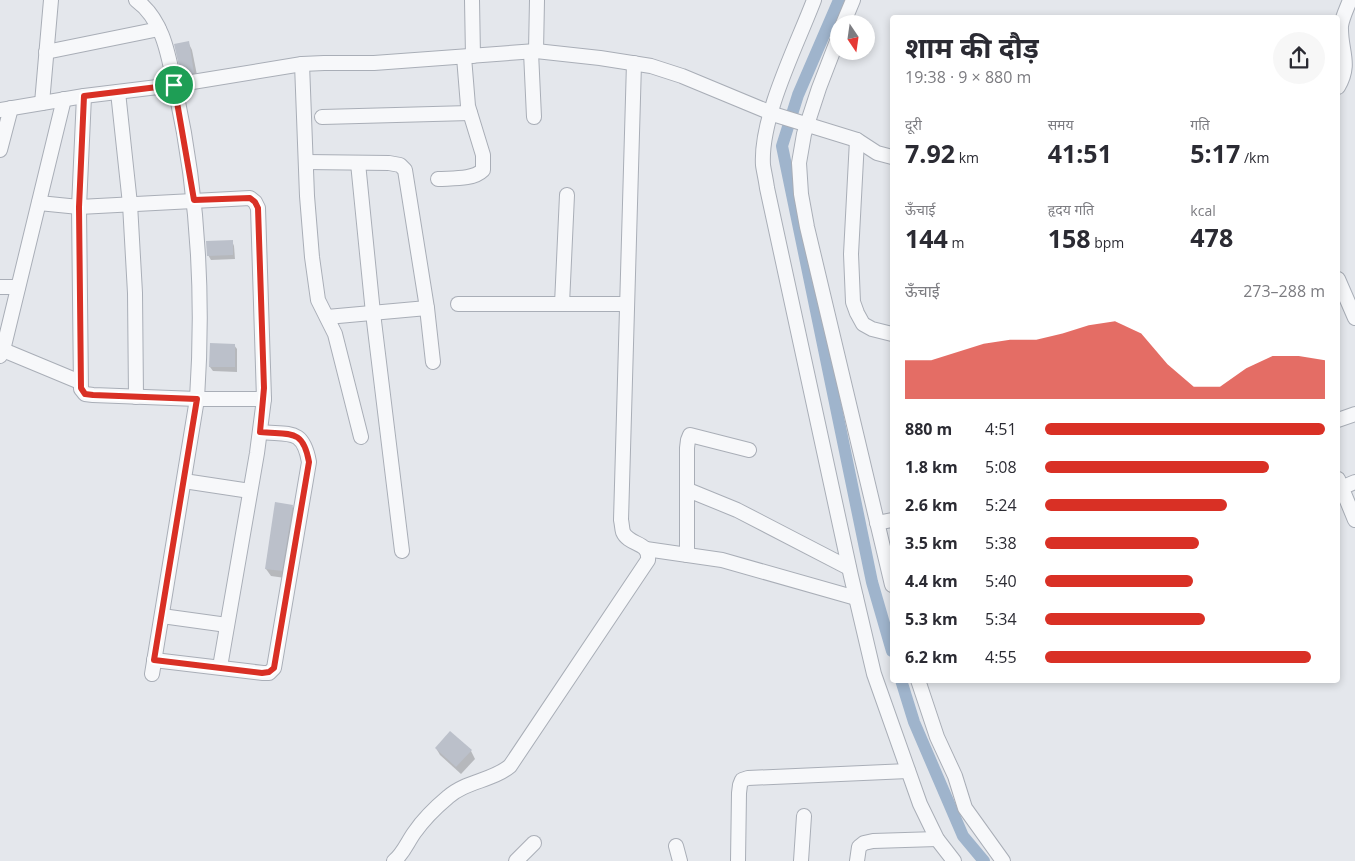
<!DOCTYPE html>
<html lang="hi">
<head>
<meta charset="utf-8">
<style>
  body { margin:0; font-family:"Open Sans","Noto Sans Devanagari",sans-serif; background:#f7f7f7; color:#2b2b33; height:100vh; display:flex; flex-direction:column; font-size:19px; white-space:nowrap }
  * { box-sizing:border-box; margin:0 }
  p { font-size:16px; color:#7c7c81 }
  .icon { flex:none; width:28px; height:28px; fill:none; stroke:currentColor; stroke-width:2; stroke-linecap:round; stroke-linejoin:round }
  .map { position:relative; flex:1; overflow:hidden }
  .sheet { position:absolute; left:890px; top:15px; width:450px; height:668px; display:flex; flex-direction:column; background:#fff; border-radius:5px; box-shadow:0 2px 8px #0003 }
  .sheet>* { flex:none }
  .needle { width:32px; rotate:167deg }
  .tools { position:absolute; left:830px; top:15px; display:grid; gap:10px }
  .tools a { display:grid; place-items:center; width:45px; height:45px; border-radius:50%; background:#fff; box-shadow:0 2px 8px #0003; font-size:25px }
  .pin { position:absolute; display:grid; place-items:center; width:42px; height:42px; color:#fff; margin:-21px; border:2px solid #fff; border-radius:50%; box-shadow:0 1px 5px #0007 }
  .round { display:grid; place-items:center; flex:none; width:52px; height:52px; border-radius:26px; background:#f7f7f7 }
  .headline { display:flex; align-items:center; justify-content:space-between; height:85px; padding:0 15px }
  h1 { font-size:28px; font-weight:700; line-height:38px }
  .metrics { display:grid; grid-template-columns:repeat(3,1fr); gap:8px; height:85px; padding:5px 15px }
  .metrics div { display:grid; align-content:center }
  .metrics b { font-size:25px; font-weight:700 }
  .metrics small { font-size:14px; font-weight:400 }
  .metrics p { font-size:14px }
  .chart { height:140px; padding:10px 15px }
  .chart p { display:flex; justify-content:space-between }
  .chart svg { width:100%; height:90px; margin-top:5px; fill:#d93025; opacity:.7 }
  ul { padding:0 15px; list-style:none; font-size:16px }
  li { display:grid; grid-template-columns:80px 60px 1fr; align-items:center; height:38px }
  li i { height:12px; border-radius:6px; background:#d93025 }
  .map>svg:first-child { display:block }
</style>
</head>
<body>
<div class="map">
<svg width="1355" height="861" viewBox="0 0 1355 861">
  <rect width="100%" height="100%" fill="#e4e7ec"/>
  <g fill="#0003">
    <path d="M188,42L192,50L198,80L187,82L183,74Z"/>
    <path d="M232,241L234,246L235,259L211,260L208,255Z"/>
    <path d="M234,345L237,349V372L213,371L210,367Z"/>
    <path d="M292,506L296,513L285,578L271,576L266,569Z"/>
    <path d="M436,748L471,751L475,759L461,774L440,755Z"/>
  </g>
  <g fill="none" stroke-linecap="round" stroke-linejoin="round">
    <g stroke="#9fb4cc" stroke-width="12">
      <path d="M839,0L798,95L782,146L872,582L892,651"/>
      <path d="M901,680L914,722L963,836L984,861"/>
    </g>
  </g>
  <g fill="#bbc0ca">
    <path d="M189,41L194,73L181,75L174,44Z"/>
    <path d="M233,240V255L207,256L206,241Z"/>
    <path d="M210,343L235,344V367H209Z"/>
    <path d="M275,502L293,505L282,571L265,569Z"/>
    <path d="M450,731L472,750L456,767L435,748Z"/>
  </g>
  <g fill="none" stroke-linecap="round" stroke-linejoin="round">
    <defs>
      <g id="street">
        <path d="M136,0C165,21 169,60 176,92C198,193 204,296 197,399L152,674"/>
        <path d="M472,0L473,56"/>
        <path d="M814,0C797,45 760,117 763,165C764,172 766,180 767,188L851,576L874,674L920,804L937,839L954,861"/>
        <path d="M843,24L853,0"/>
        <path d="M839,36L819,88L804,134L799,163L801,194L807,227L892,585"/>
        <path d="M536,51L537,0"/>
        <path d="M46,52L159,29"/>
        <path d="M531,52L534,117"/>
        <path d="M302,64L307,196L312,257L318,300L335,334L361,437"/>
        <path d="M1338,87C1352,63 1340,51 1341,26C1342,18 1347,8 1350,0"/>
        <path d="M118,92L130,204L135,293L136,397"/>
        <path d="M84,96L79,207L81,389L85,394L93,395L197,399H264"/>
        <path d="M42,103L51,0"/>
        <path d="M0,110L84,96L174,85L302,64L324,63H374L536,51L600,58L651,66L682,76L776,115L857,140L877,153L892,157"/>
        <path d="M322,117L470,113"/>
        <path d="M857,140L851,254L853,302L857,313L863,324L872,329L892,334"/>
        <path d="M0,150L11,108"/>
        <path d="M306,162L389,163L400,165L405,170L427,308L433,362"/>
        <path d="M358,163L373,313L402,551"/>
        <path d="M438,179C452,178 473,180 483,170V155L468,106L464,57"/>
        <path d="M39,203L79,207L250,198L255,202L258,208L264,399L257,453L220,667"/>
        <path d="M1338,279L1355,318"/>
        <path d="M0,287H18"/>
        <path d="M458,304H627"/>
        <path d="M562,304L567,195"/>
        <path d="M327,317L427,308"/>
        <path d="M3,350L80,382"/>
        <path d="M0,356L3,350L64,99"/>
        <path d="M1338,420L1355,414"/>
        <path d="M1338,479L1355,520"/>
        <path d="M184,481L250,491"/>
        <path d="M1341,488L1355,482"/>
        <path d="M688,490L737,510L849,568"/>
        <path d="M877,523L892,520"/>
        <path d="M646,549L722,560L856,598"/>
        <path d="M687,555V448L688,440L690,435L749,450"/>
        <path d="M162,616L227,625"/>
        <path d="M154,660L263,673H269L274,668L309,462C303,428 290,435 260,432"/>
        <path d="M918,680L937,737L955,776L965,808L1003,861"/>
        <path d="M676,846L680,861"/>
        <path d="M394,861C403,854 407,843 414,833C423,820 436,807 448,797C466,781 492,781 510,766L648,560C650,541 629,546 623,532C622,529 622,524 621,520L634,63"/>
        <path d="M516,861L534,843"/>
        <path d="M738,861L739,793L740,785L742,780L748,778L908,771"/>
        <path d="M801,861L804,816"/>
        <path d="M857,861L859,847L864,843L873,841L937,839"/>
      </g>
    </defs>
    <use href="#street" stroke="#a9aeb7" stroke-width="16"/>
    <use href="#street" stroke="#f7f8fa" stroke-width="14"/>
  </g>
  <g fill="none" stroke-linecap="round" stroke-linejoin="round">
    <defs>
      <path id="route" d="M174,85L194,200L250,198L255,202L258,208L264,388L260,432C290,435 303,428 309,462L274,668L269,672L262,673L154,660L197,399L93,395L85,394L81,388L79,207L84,96Z"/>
    </defs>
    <use href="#route" stroke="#fff" stroke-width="10"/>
    <use href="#route" stroke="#d93025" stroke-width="6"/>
  </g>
</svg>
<div class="tools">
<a><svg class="needle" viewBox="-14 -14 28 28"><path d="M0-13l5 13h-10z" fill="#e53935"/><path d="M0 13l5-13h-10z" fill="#7c7c81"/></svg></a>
</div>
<div class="pin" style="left:174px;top:85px;background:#1e9e55"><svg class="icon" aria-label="arrive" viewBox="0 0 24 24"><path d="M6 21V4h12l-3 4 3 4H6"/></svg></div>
<section class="sheet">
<div class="headline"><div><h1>शाम की दौड़</h1><p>19:38 · 9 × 880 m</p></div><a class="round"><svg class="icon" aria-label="share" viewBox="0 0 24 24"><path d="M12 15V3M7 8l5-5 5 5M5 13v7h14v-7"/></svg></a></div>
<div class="metrics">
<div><p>दूरी</p><b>7.92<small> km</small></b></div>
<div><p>समय</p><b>41:51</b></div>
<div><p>गति</p><b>5:17<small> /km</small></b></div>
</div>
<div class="metrics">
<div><p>ऊँचाई</p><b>144<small> m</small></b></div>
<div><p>हृदय गति</p><b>158<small> bpm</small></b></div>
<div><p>kcal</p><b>478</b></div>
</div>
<div class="chart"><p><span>ऊँचाई</span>273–288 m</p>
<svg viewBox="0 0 160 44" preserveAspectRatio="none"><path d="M0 44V25L10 25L20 21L30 17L40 15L50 15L60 12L70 8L80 6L90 12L100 27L110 38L120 38L130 29L140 23L150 23L160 25V44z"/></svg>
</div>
<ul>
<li><b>880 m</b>4:51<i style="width:100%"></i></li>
<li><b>1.8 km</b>5:08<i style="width:80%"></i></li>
<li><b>2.6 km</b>5:24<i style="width:65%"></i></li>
<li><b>3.5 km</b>5:38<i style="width:55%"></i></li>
<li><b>4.4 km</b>5:40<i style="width:53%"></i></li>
<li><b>5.3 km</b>5:34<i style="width:57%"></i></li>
<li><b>6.2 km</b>4:55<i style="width:95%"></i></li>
</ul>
</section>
</div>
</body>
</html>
